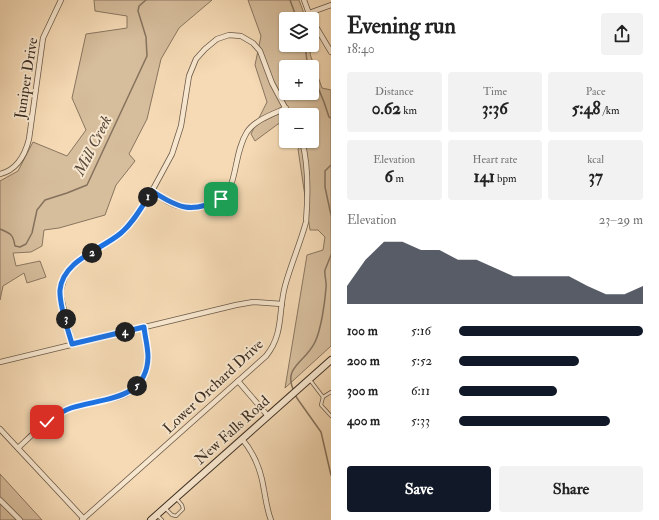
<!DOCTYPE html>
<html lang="en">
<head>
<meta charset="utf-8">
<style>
  body { margin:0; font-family:"IM FELL Double Pica",serif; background:#f2f2f2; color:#222; height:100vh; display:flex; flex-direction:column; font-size:15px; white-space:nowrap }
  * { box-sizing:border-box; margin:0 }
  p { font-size:13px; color:#767676 }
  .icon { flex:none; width:22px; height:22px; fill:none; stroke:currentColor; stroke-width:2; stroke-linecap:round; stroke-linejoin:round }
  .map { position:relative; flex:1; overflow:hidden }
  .sheet { display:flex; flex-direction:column; background:#fff; width:328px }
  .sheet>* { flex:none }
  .fabs { position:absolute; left:279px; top:12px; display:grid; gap:8px }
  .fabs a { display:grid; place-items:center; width:40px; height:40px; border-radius:4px; background:#fff; box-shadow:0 1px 3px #0004; font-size:20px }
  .pin { position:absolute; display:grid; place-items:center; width:34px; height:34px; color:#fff; margin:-17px; border-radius:8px; box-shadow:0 2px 6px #0006 }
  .km { position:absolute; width:20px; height:20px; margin:-10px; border-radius:50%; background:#222; color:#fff; font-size:11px; line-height:20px; text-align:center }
  .round { display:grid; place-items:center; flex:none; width:42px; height:42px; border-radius:4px; background:#f2f2f2 }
  .headline { display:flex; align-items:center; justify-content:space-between; height:68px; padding:0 16px }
  h1 { font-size:22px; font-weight:700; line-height:30px }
  .metrics { display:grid; grid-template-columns:repeat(3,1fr); gap:6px; height:68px; padding:4px 16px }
  .metrics div { display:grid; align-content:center; border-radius:4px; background:#f2f2f2; text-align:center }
  .metrics b { font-size:17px; font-weight:700 }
  .metrics small { font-size:11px; font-weight:400 }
  .metrics p { font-size:11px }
  .chart { height:112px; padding:8px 16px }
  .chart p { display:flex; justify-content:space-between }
  .chart svg { width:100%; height:72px; margin-top:4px; fill:#111827; opacity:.7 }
  .action { display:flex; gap:8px; margin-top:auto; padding:8px 16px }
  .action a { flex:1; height:46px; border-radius:4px; background:#111827; color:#fff; font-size:16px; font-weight:700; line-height:46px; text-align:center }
  .action a+a { background:#f2f2f2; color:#222 }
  ul { padding:0 16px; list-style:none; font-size:13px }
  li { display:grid; grid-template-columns:64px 48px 1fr; align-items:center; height:30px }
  li i { height:10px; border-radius:5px; background:#111827 }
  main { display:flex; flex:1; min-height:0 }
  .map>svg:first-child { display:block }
</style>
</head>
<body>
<main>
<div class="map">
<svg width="331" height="520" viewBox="0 0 331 520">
  <rect width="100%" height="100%" fill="#f5dab5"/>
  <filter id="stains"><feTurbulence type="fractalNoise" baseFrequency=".005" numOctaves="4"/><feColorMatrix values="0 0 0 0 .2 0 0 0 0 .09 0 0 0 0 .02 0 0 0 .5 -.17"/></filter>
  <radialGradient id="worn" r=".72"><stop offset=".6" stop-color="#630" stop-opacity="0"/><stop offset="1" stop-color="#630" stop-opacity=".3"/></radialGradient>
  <g fill="#d6bd9c" stroke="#897660" fill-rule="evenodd">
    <path d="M94,0H212L179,28L161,59L147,119L129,154L135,161L116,185L105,215L59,228L44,230L42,246L31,252L13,253L16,266L40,261L46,277L27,283L24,273L3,286L0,300V181L18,171L33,142L67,156L86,130L72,98L86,34L127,28V16L95,11Z"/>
    <path d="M248,0H299L306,19H286V45H312V32L314,37L310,54L322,88L331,90V346L285,388L307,255L323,250L325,237L318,230H310L298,149L307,141H312V115H286V123L278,124L255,141L251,134L267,102L255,65L261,36ZM286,67H312V93H286Z"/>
    <path d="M0,474L42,520H0Z"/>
  </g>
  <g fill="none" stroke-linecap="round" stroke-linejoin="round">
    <g stroke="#85725d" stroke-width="1.5">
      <path d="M290,0L297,19"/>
      <path d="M305,45L307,61L309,67"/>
      <path d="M312,73L324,102L329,117L331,118"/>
      <path d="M331,165L325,171V187L331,215"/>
      <path d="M0,229C11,234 13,234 15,246L20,247L26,244L32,233L37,210L45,200L67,193L87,185L147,56L146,37L138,11L139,6L146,0"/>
      <path d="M294,391C282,367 306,362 315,342C321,330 325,302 326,288C327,282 324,275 325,270C327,265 329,260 331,255"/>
      <path d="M295,395L299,401L321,432L331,475"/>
    </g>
    <defs>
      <g id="lane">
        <path d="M310,380L323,397L331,392"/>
        <path d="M323,397L321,405L331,416"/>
        <path d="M165,508L172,515L176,516L183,509L182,505L176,498"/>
        <path d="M157,515L162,520"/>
      </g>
      <g id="street">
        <path d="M304,0L311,19"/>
        <path d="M309,13L331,5"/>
        <path d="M312,20L331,52"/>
        <path d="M0,174C17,170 25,155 29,139L43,38L61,0"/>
        <path d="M152,191C160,197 169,204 178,206C194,211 226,202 231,185C237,168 237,148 247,132C255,120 273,114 286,108"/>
        <path d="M72,344L60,293L65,276L68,270L76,263L121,233L133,220L152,191L172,154L181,126L189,76L196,59L205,49L217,39L229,35L241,36L253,43L260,51L272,83L289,115"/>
        <path d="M0,362L236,305L253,302L282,304"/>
        <path d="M238,381L268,416"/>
        <path d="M0,429L84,519"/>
        <path d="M242,439C255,454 261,470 264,490C266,500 267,510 271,520"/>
        <path d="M18,448C33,434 49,417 69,409C85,403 103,402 119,397C136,392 148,375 148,357C148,347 145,337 144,327"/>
        <path d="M0,500L20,520"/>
        <path d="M82,520L266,356C284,334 278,312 285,286C291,264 300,244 306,222C308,196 309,166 302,141"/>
      </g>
      <path id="secondary" d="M151,520L331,360"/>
    </defs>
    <use href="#lane" stroke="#6a5948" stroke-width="4"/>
    <use href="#street" stroke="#6a5948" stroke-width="6"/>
    <use href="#secondary" stroke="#3c2e23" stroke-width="8"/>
    <use href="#lane" stroke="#f8e7cf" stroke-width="2.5"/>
    <use href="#street" stroke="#f8e7cf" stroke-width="4.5"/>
    <use href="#secondary" stroke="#f8e7cf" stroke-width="6"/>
  </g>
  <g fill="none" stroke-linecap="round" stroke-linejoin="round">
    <defs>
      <path id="route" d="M47,422C55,416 62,411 71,408C102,398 147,401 148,357C148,347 145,337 144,327L72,344C68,330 59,305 60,290C63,260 101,250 121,233C134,222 142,206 152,191C178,208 191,214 221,199"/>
    </defs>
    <use href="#route" stroke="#fff" stroke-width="8"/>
    <use href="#route" stroke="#1a73e8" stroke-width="5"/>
  </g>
  <g text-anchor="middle" stroke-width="4" stroke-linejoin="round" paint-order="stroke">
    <g font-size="15" fill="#3c2e23" stroke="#f8e7cf">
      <text transform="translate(26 78) rotate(-81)" y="5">Juniper Drive</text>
      <text transform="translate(213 386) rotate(-43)" y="5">Lower Orchard Drive</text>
      <text transform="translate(232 430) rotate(-42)" y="5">New Falls Road</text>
    </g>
    <g font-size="16" font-style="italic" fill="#5a4a3b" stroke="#f8e7cf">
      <text transform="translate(92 145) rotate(-63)" y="6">Mill Creek</text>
    </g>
  </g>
  <rect width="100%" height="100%" filter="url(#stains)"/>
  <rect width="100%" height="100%" fill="url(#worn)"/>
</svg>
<div class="fabs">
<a><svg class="icon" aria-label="layers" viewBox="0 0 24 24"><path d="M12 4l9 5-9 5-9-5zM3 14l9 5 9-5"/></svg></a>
<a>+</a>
<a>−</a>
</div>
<div class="pin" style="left:221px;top:199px;background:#1e9e55"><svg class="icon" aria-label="arrive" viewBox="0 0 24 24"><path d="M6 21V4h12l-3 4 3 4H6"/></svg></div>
<div class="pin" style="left:47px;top:422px;background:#d93025"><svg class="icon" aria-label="check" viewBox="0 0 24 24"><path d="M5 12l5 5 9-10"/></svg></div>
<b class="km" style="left:148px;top:197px">1</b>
<b class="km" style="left:92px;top:253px">2</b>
<b class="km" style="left:66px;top:319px">3</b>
<b class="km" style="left:125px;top:332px">4</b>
<b class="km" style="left:137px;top:386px">5</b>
</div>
<section class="sheet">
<div class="headline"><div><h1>Evening run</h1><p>18:40</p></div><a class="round"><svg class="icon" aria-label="share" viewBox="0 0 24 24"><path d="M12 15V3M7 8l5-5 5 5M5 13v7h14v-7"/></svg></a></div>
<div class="metrics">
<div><p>Distance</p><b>0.62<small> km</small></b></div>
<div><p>Time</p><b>3:36</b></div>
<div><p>Pace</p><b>5:48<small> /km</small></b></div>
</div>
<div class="metrics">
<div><p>Elevation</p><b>6<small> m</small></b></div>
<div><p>Heart rate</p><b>141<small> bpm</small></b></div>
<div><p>kcal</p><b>37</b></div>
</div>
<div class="chart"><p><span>Elevation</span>23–29 m</p>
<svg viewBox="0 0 160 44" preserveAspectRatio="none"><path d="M0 44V33L10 17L20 6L30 6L40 11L50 11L60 17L70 17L80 22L90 27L100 27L110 27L120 27L130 33L140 38L150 38L160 33V44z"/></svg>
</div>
<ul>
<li><b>100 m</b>5:16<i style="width:100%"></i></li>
<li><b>200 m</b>5:52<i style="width:65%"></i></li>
<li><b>300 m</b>6:11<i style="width:53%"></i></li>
<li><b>400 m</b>5:33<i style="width:82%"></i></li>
</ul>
<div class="action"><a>Save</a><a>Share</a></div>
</section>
</main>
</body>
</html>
